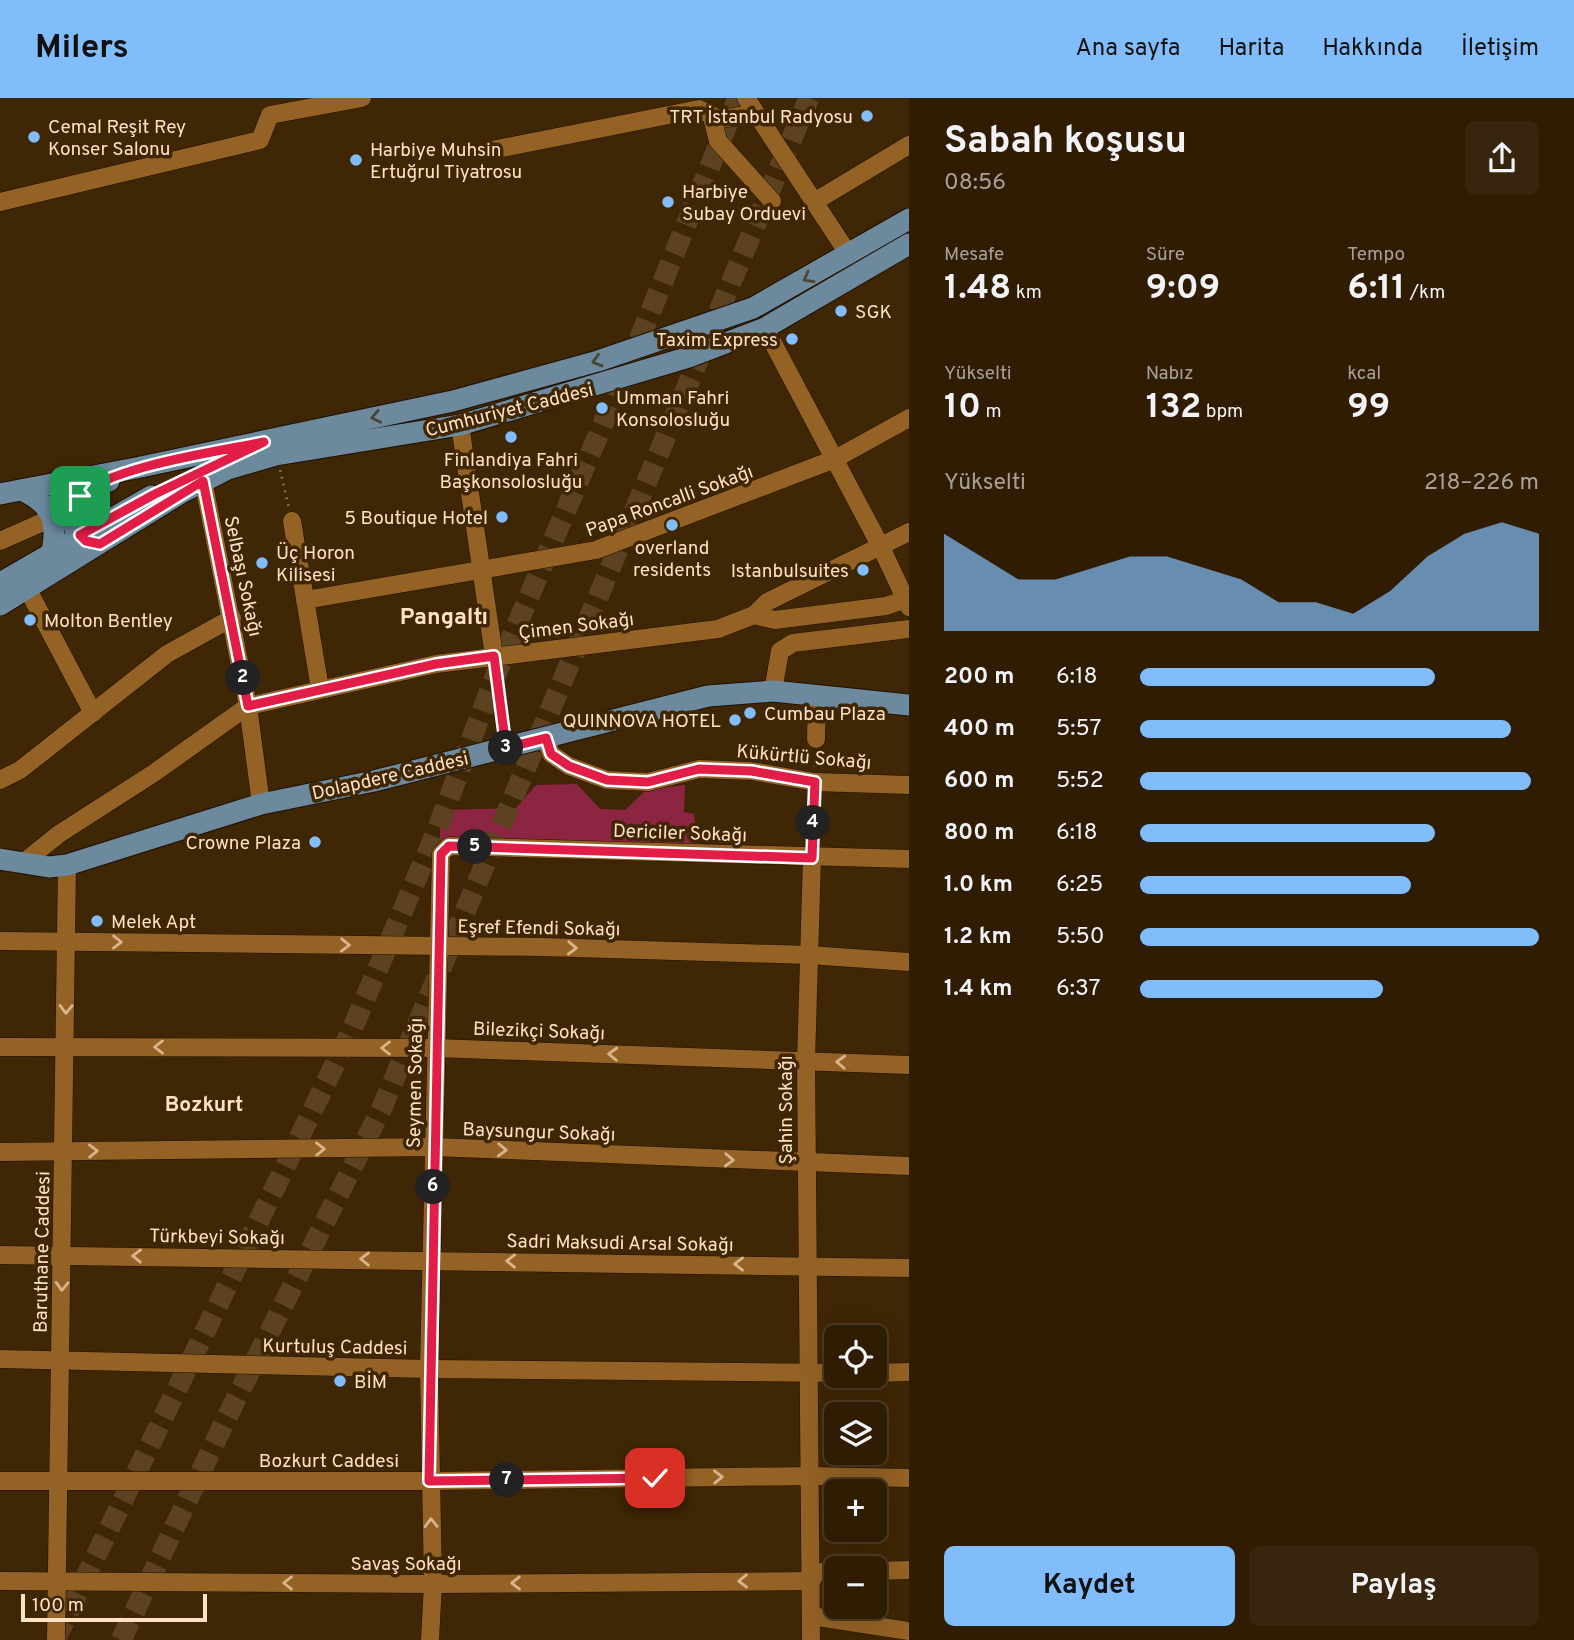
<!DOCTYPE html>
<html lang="tr">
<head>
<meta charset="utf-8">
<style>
  body { margin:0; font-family:Overpass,sans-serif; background:#37250d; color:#f1f3f6; height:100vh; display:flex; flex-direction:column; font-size:26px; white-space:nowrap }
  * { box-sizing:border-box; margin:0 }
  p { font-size:23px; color:#a7a19a }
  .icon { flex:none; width:38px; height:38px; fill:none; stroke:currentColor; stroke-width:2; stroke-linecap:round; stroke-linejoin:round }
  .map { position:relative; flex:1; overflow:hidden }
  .details { display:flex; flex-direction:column; background:#2f1c03; width:665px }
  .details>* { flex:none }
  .tools { position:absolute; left:824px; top:1227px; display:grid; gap:14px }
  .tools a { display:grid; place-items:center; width:63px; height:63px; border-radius:10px; background:#2f1c03; box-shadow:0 7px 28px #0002,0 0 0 2px #4a3a25; font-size:35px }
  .scale { position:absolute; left:21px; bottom:18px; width:186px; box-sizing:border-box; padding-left:7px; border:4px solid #fee2c5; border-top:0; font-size:19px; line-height:24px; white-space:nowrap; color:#fee2c5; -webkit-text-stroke:5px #3f2604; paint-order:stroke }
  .pin { position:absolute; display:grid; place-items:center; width:60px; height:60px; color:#fff; margin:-30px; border-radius:14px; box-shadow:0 4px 10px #0006 }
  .km { position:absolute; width:35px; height:35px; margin:-18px; border-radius:50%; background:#222; color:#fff; font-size:19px; line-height:35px; text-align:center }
  .round { display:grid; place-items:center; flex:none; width:74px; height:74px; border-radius:10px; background:#37250d }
  .summary { display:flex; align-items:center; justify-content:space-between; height:119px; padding:0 35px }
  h1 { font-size:38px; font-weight:700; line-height:52px }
  .stats { display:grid; grid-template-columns:repeat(3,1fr); gap:10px; height:119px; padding:7px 35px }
  .stats div { display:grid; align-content:center }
  .stats b { font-size:35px; font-weight:700 }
  .stats small { font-size:19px; font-weight:400 }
  .stats p { font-size:19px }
  .chart { height:196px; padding:14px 35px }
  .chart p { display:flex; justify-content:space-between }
  .chart svg { width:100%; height:126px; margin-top:7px; fill:#80bdfa; opacity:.7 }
  .action { display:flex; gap:14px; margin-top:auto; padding:14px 35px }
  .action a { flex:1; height:80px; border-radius:10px; background:#80bdfa; color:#111; font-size:28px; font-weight:700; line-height:80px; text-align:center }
  .action a+a { background:#37250d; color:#f1f3f6 }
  ul { padding:0 35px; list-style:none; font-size:23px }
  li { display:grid; grid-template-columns:112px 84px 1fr; align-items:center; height:52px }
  li i { height:18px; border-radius:9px; background:#80bdfa }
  header { display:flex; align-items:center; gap:42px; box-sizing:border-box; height:98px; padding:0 35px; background:#80bdfa; color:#111 }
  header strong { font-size:33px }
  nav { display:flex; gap:38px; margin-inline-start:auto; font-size:24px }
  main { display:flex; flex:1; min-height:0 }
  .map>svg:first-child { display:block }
</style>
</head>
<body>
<header>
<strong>Milers</strong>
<nav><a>Ana sayfa</a><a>Harita</a><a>Hakkında</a><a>İletişim</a></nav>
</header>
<main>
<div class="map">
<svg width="909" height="1542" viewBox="0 0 909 1542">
  <rect width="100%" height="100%" fill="#3f2604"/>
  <path fill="#8c2541" d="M577,686L600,711L625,712L647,691L685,687L684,714L694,716L698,746L440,743V712L516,710L536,687Z"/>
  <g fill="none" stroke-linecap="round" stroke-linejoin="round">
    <g stroke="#5c4221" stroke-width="21" stroke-dasharray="21 10" stroke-linecap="butt">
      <path d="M55,1542L353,929L435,737L498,571L641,237L738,0"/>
      <path d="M121,1542L225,1323L381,1012L809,0"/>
    </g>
    <defs>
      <g id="minor">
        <path d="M746,0L849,157"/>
        <path d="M712,19L718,43L772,103"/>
        <path d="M492,52L699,11L719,21L756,16"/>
        <path d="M0,104L260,42L270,17L362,0"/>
        <path d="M814,104L909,47"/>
        <path d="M765,230L881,449L909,509"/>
        <path d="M460,327L494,558"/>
        <path d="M203,382L248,608L261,706"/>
        <path d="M292,423L320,591"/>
        <path d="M0,443L52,420"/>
        <path d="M27,490L93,615"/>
        <path d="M305,502L596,452L835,361L909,320"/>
        <path d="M754,517L767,504L909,434"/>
        <path d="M773,593L780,553L793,545L909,531"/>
        <path d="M546,641L551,656L569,668L607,682L648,684L699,671L751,673L815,684L909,687"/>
        <path d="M816,641L817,598"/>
        <path d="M0,682L20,672L167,556L232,520"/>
        <path d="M23,765L59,736L154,675L248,608L436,566L718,531L754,517L775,522L886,508L909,500"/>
        <path d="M0,843L543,849L809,857L909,864"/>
        <path d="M0,949L436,950L909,967"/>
        <path d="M0,1054L434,1049L909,1068"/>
        <path d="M0,1157L909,1170"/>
        <path d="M0,1261L429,1271L836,1275"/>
        <path d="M875,1275L909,1274"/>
        <path d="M0,1383H429L810,1378L909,1380"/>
        <path d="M875,1473L909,1472"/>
        <path d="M812,1474H836"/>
        <path d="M0,1483L433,1486L812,1483"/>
        <path d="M811,1518L909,1533"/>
        <path d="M56,1542L67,767"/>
        <path d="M430,1542L433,1486L429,1271L441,756L449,748L909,761"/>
        <path d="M811,1542L806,963L812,760"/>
      </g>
      <g id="major">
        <path d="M21,392C55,407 59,427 50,462"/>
        <path d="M0,396L136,370L453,303L598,263L753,210L909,121"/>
        <path d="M91,445L75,431C66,403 85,391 109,383"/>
        <path d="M0,485L151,398"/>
        <path d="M0,507L181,395L228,371L276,357L460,327L689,259L765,230L909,146"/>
        <path d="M0,761L49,769L67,767L261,706L374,683L708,598L773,593L909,607"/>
      </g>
    </defs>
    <use href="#minor" stroke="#201101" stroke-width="19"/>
    <use href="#major" stroke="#201101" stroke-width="23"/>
    <g stroke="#896f4f" stroke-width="2.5" stroke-dasharray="2 5" stroke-linecap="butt">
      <path d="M280,372L289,410"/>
      <path d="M496,574L503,633"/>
      <path d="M815,669V654"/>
      <path d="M813,742L814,700"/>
    </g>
    <use href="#minor" stroke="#936224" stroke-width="18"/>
    <use href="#major" stroke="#6c899e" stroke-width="21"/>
  </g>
  <defs><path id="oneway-chevron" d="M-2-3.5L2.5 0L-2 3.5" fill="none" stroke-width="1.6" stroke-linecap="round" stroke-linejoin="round" transform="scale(1.75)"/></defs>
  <g stroke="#4c4432">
    <use href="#oneway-chevron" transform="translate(808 180) rotate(151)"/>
    <use href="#oneway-chevron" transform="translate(597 263) rotate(163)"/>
    <use href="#oneway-chevron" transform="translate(376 319) rotate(168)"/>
  </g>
  <g stroke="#d9b58d">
    <use href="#oneway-chevron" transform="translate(117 844) rotate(1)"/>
    <use href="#oneway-chevron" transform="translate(345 847) rotate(1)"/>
    <use href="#oneway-chevron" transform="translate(572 850) rotate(2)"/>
    <use href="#oneway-chevron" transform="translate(66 911) rotate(91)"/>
    <use href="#oneway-chevron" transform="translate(159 949) rotate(-180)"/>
    <use href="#oneway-chevron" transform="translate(386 950) rotate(-180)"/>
    <use href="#oneway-chevron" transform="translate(613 956) rotate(-178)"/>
    <use href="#oneway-chevron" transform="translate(841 964) rotate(-178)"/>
    <use href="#oneway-chevron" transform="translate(320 1051) rotate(-1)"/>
    <use href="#oneway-chevron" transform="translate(502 1052) rotate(2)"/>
    <use href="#oneway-chevron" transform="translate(93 1053) rotate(-1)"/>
    <use href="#oneway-chevron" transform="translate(729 1062) rotate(2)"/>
    <use href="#oneway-chevron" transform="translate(137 1158) rotate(-179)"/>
    <use href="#oneway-chevron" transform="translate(365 1161) rotate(-179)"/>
    <use href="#oneway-chevron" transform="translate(511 1163) rotate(-179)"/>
    <use href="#oneway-chevron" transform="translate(739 1166) rotate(-179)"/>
    <use href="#oneway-chevron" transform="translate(62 1188) rotate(92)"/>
    <use href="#oneway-chevron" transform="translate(718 1379) rotate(-1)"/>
    <use href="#oneway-chevron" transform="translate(431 1425) rotate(-92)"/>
    <use href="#oneway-chevron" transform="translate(743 1483) rotate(179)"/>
    <use href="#oneway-chevron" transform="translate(288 1485) rotate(-180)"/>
    <use href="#oneway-chevron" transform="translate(516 1485) rotate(179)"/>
  </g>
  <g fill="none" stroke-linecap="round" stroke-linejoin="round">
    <defs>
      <path id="route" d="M80,398C108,369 221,353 264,344L155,396L80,437L86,443L100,446L203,383L248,608L436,566L494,558L506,650L546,640L551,656L569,668L607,682L648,684L699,671L751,673L815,684L812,760L449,748L441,756L429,1383L655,1380"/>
    </defs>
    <use href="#route" stroke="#fff" stroke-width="14"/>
    <use href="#route" stroke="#e11d48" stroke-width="9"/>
  </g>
  <g fill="#80bdfa" stroke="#3f2604" stroke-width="2.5">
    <circle cx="867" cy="18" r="7"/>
    <circle cx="34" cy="39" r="7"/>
    <circle cx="356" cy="62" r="7"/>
    <circle cx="668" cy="104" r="7"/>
    <circle cx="841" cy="213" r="7"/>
    <circle cx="792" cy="241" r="7"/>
    <circle cx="602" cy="310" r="7"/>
    <circle cx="511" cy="339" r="7"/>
    <circle cx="502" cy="419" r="7"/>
    <circle cx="672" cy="427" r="7"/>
    <circle cx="262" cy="465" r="7"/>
    <circle cx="863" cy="472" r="7"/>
    <circle cx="30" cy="522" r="7"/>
    <circle cx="750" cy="615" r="7"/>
    <circle cx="735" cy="622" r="7"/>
    <circle cx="315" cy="744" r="7"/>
    <circle cx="97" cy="823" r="7"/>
    <circle cx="340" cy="1283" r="7"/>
  </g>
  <g text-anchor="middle" stroke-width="7" stroke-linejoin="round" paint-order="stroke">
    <g font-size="19" fill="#fee2c5" stroke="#3f2604" text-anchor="start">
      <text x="853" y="25" text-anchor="end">TRT İstanbul Radyosu</text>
      <text x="48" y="35">Cemal Reşit Rey<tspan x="48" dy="22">Konser Salonu</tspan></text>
      <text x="370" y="58">Harbiye Muhsin<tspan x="370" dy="22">Ertuğrul Tiyatrosu</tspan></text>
      <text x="682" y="100">Harbiye<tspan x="682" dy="22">Subay Orduevi</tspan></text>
      <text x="855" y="220">SGK</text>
      <text x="778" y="248" text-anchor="end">Taxim Express</text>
      <text x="616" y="306">Umman Fahri<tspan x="616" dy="22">Konsolosluğu</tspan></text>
      <text x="511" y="368" text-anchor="middle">Finlandiya Fahri<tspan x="511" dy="22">Başkonsolosluğu</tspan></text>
      <text x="488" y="426" text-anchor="end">5 Boutique Hotel</text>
      <text x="672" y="456" text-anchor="middle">overland<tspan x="672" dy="22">residents</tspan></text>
      <text x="276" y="461">Üç Horon<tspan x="276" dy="22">Kilisesi</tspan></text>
      <text x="849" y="479" text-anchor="end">Istanbulsuites</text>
      <text x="44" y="529">Molton Bentley</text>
      <text x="764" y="622">Cumbau Plaza</text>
      <text x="721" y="629" text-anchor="end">QUINNOVA HOTEL</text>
      <text x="301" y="751" text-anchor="end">Crowne Plaza</text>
      <text x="111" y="830">Melek Apt</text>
      <text x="354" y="1290">BİM</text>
    </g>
    <g font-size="19" fill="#fee2c5" stroke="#3f2604">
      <text transform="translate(509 311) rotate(-14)" y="7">Cumhuriyet Caddesi</text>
      <text transform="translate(669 402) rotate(-20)" y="7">Papa Roncalli Sokağı</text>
      <text transform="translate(244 478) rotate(78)" y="7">Selbaşı Sokağı</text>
      <text transform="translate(576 527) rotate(-7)" y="7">Çimen Sokağı</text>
      <text transform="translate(804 658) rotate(5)" y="7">Kükürtlü Sokağı</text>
      <text transform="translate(390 677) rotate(-13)" y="7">Dolapdere Caddesi</text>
      <text transform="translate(680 734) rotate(2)" y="7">Dericiler Sokağı</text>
      <text transform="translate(539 829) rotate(1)" y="7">Eşref Efendi Sokağı</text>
      <text transform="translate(539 932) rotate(2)" y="7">Bilezikçi Sokağı</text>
      <text transform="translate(414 985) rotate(-89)" y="7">Seymen Sokağı</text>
      <text transform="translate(785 1012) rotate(-90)" y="7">Şahin Sokağı</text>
      <text transform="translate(539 1033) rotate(2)" y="7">Baysungur Sokağı</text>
      <text transform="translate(217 1138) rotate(1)" y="7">Türkbeyi Sokağı</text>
      <text transform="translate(620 1144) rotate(1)" y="7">Sadri Maksudi Arsal Sokağı</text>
      <text transform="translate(41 1154) rotate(-89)" y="7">Baruthane Caddesi</text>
      <text transform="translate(335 1248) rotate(1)" y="7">Kurtuluş Caddesi</text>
      <text x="329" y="1369">Bozkurt Caddesi</text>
      <text x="406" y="1472">Savaş Sokağı</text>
    </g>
    <g font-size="21" font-weight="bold" fill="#fee2c5" stroke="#3f2604">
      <text x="204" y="1013">Bozkurt</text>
    </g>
    <g font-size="23" font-weight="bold" fill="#fee2c5" stroke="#3f2604">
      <text x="444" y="526">Pangaltı</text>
    </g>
  </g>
</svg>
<div class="tools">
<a><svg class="icon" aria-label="locate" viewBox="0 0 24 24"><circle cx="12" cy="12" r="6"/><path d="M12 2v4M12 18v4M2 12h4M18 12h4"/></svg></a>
<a><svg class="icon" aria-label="layers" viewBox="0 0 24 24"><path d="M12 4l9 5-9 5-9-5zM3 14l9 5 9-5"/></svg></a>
<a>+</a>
<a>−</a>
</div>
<div class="scale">100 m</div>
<div class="pin" style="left:80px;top:398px;background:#1e9e55"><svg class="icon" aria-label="arrive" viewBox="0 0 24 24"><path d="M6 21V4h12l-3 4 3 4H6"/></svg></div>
<div class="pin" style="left:655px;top:1380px;background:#d93025"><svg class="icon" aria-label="check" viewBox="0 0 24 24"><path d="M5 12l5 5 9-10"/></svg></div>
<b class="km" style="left:243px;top:580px">2</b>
<b class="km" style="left:506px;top:650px">3</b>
<b class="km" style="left:813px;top:725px">4</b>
<b class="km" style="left:475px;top:749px">5</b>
<b class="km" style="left:433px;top:1089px">6</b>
<b class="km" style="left:507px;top:1382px">7</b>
</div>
<section class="details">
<div class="summary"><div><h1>Sabah koşusu</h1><p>08:56</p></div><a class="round"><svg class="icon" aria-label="share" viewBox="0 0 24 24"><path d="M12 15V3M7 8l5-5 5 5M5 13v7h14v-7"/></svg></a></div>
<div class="stats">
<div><p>Mesafe</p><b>1.48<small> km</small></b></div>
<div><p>Süre</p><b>9:09</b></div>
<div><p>Tempo</p><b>6:11<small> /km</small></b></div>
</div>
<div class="stats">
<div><p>Yükselti</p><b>10<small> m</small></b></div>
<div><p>Nabız</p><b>132<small> bpm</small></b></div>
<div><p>kcal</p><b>99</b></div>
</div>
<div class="chart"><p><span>Yükselti</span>218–226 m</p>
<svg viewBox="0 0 160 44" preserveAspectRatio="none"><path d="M0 44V10L10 18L20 26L30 26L40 22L50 18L60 18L70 22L80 26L90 34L100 34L110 38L120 30L130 18L140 10L150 6L160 10V44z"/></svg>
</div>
<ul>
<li><b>200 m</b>6:18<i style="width:74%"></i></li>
<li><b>400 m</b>5:57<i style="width:93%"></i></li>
<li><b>600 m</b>5:52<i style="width:98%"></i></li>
<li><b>800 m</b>6:18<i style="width:74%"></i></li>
<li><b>1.0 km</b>6:25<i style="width:68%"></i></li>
<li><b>1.2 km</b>5:50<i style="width:100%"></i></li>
<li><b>1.4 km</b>6:37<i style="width:61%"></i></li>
</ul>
<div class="action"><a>Kaydet</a><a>Paylaş</a></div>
</section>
</main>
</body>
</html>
